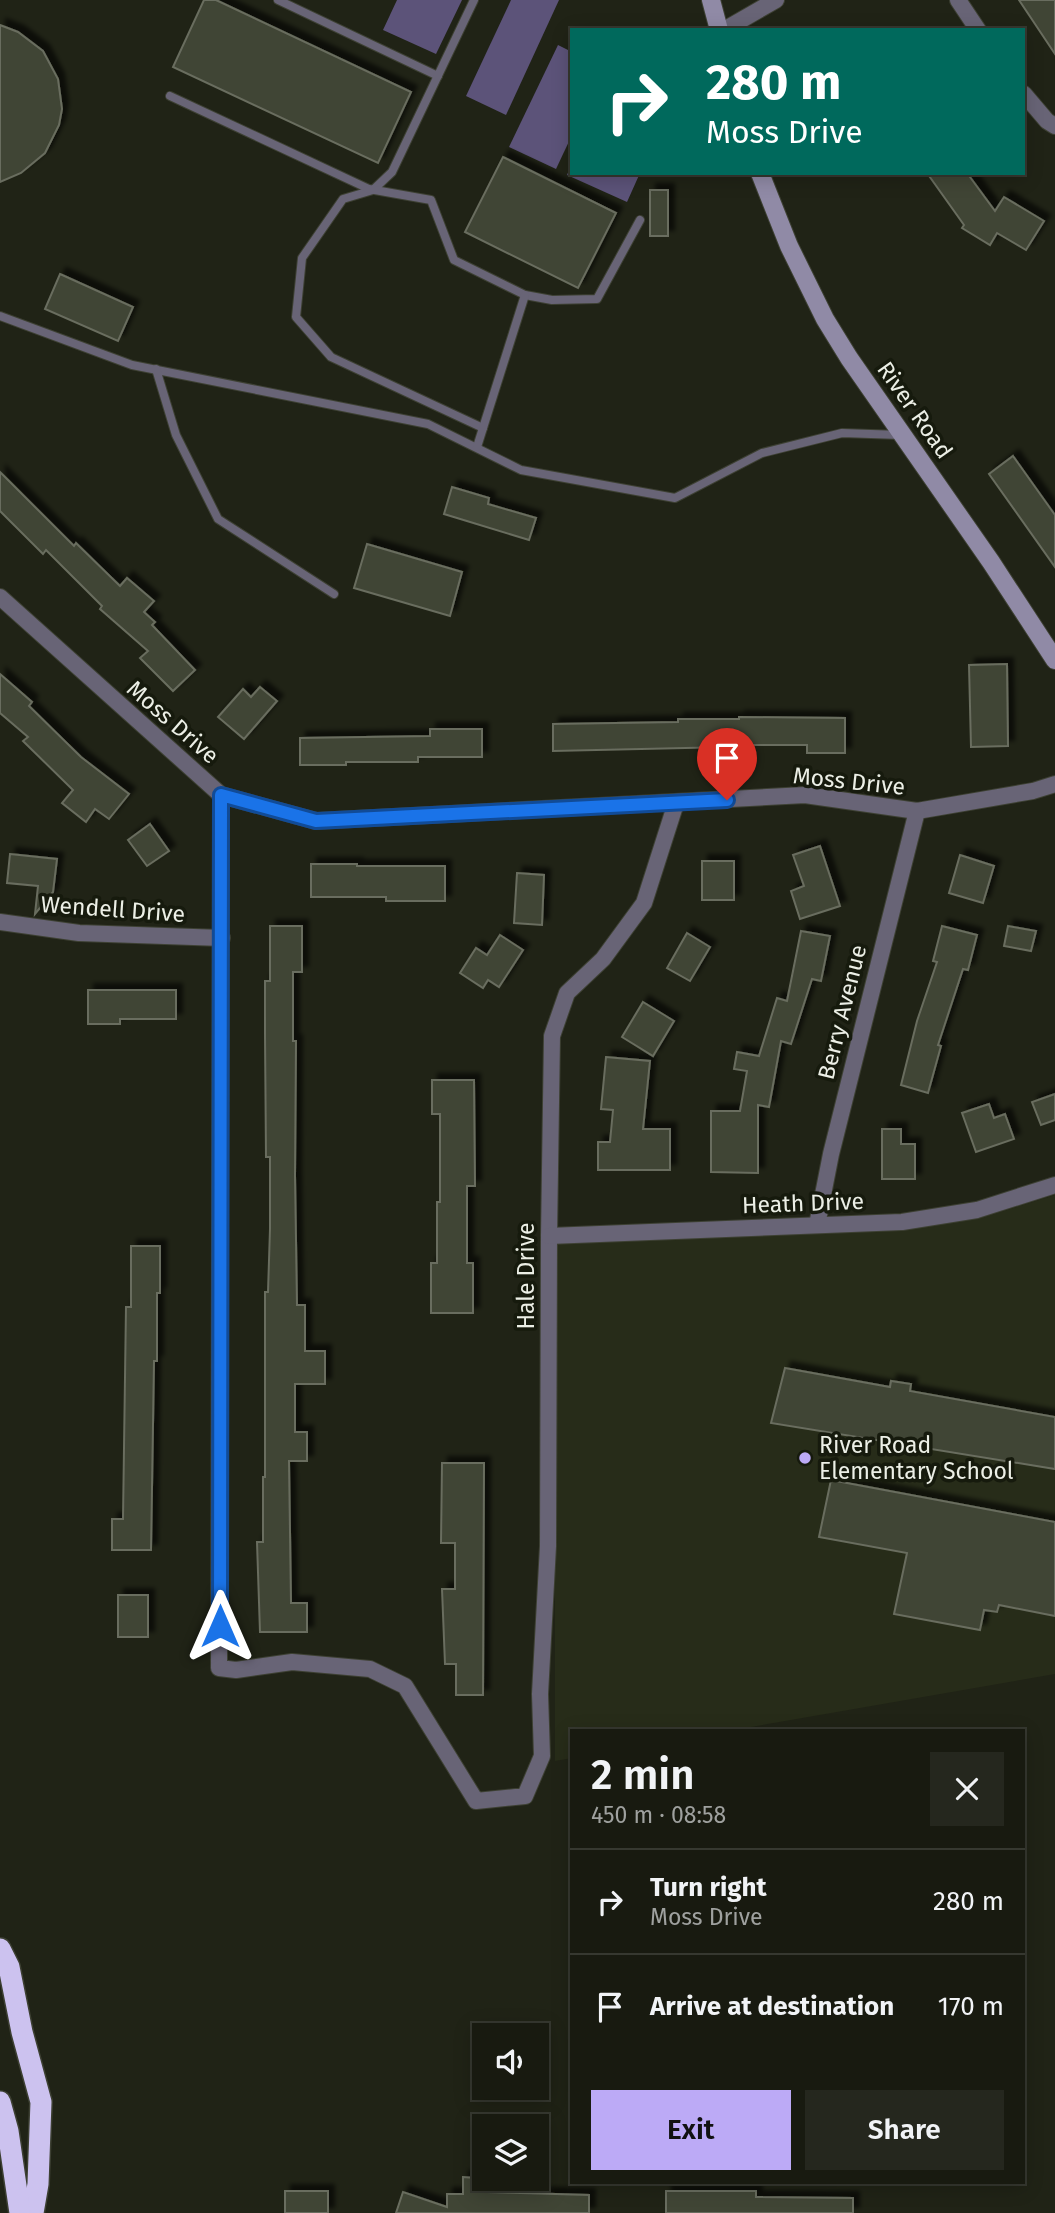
<!DOCTYPE html>
<meta charset="utf-8">
<style>
body{margin:0;font-family:"Fira Sans",sans-serif;background:#25271e;color:#f1f3f6;height:100vh;display:flex;flex-direction:column;font-size:26px;white-space:nowrap}
*{box-sizing:border-box;margin:0}
p{font-size:23px;color:#9fa19f}
.icon{flex:none;width:38px;height:38px;fill:none;stroke:currentColor;stroke-width:2;stroke-linecap:round;stroke-linejoin:round}
.map{position:relative;flex:1;overflow:hidden}
.sheet{position:absolute;left:570px;top:1729px;width:455px;height:455px;display:flex;flex-direction:column;background:#181a10;border-radius:0px;box-shadow:0 4px 18px #0003,0 0 0 2px #363830}
.sheet>*{flex:none}
.banner{position:absolute;left:570px;top:28px;width:455px;height:147px;border-radius:0px;box-shadow:0 4px 18px #0003,0 0 0 2px #363830;background:#00695c;color:#fff;overflow:hidden}
.buttons{position:absolute;left:472px;top:2023px;display:grid;gap:14px}
.buttons a{display:grid;place-items:center;width:77px;height:77px;border-radius:0px;background:#181a10;box-shadow:0 4px 18px #0003,0 0 0 2px #363830;font-size:35px}
.pin{position:absolute;display:grid;place-items:center;width:60px;height:60px;color:#fff;margin:-72px -30px;border-radius:50% 50% 50% 0;rotate:-45deg;box-shadow:0 0 7px #0007}
.pin .icon{rotate:45deg}
.me{position:absolute;width:77px;margin:-38px;rotate:0deg;stroke-linejoin:round;filter:drop-shadow(0 0 5px #0008)}
.turn{display:flex;align-items:center;gap:24px;height:147px;padding:0 21px;font-size:32px}
.turn .icon{width:91px;height:91px;stroke-width:2.5}
.turn b{display:block;font-size:49px;line-height:60px}
.round{display:grid;place-items:center;flex:none;width:74px;height:74px;border-radius:0px;background:#25271e}
.headline{display:flex;align-items:center;justify-content:space-between;height:119px;padding:0 21px}
h1{font-size:42px;font-weight:600;line-height:52px}
.cta{display:flex;gap:14px;margin-top:auto;padding:14px 21px}
.cta a{flex:1;height:80px;border-radius:0px;background:#bcaaf6;color:#111;font-size:28px;font-weight:600;line-height:80px;text-align:center}
.cta a+a{background:#25271e;color:#f1f3f6}
ul{padding:0;list-style:none}
li{display:flex;align-items:center;gap:21px;height:105px;padding:0 21px;border-top:2px solid #363830}
li div{flex:1}
li b{display:block;font-size:26px}
li em{font-style:normal}
.map>svg:first-child{display:block}
.built{fill:#272c19}
.water{fill:#5c5379}
.building{fill:#404436;stroke:#696d5e;stroke-width:2;filter:url(#shadow)}
.lines{fill:none;stroke-linecap:round;stroke-linejoin:round}
.lane-casing{stroke:#3d4033;stroke-width:10}
.street-casing{stroke:#3d4033;stroke-width:18}
.secondary-casing{stroke:#3d4033;stroke-width:20}
.highway-casing{stroke:#3d4033;stroke-width:24}
.lane{stroke:#686476;stroke-width:8}
.street{stroke:#686476;stroke-width:16}
.secondary{stroke:#908aa6;stroke-width:18}
.highway{stroke:#ccc2ef;stroke-width:21}
.route-casing{stroke:#114b97;stroke-width:18}
.route{stroke:#1a73e8;stroke-width:12}
.poi-dot{fill:#bcaaf6;stroke:#161a0d;stroke-width:2.5}
.labels{text-anchor:middle;dominant-baseline:central;stroke-width:7;stroke-linejoin:round;paint-order:stroke}
.street-label{font-size:23px;fill:#ecefe6;stroke:#161a0d}
.poi-label{font-size:23px;fill:#ecefe6;stroke:#161a0d;text-anchor:start}
</style>
<div class="map">
<svg width="1055" height="2213" viewBox="0 0 1055 2213">
<defs>
<filter id="shadow"><feDropShadow dx="6" dy="-6" stdDeviation="2" flood-color="#0009"/></filter>
</defs>
<rect width="100%" height="100%" fill="#202316"/>
<!-- built -->
<polygon class="built" points="1055,1195 1055,1674 728,1731 572,1731 572,1758 555,1761 555,1242 903,1229 977,1219"/>
<!-- water -->
<g class="water">
<polygon points="397,0 462,0 436,54 383,30"/>
<polygon points="511,0 559,0 506,115 466,96"/>
<polygon points="558,45 572,52 572,135 556,169 509,147"/>
<polygon points="572,163 572,173 640,173 627,202 567,175"/>
</g>
<!-- building -->
<g class="building">
<polygon points="204,0 216,0 411,92 378,163 173,67"/>
<polygon points="1019,0 1055,0 1055,54"/>
<polygon points="0,25 18,32 43,51 58,79 62,109 59,125 45,153 21,173 0,182"/>
<polygon points="503,157 616,213 578,288 465,232"/>
<polygon points="927,173 967,173 995,211 1004,197 1044,221 1026,250 997,233 990,245 962,228 964,225"/>
<rect x="650" y="190" width="18" height="46"/>
<polygon points="60,274 133,307 118,341 45,309"/>
<polygon points="1013,456 1055,515 1055,567 989,474"/>
<polygon points="0,472 74,546 76,543 120,586 127,578 154,601 144,612 155,622 152,625 195,670 173,691 140,658 148,651 100,609 102,606 46,550 43,554 0,511"/>
<polygon points="452,487 489,498 488,504 536,518 529,540 444,514"/>
<polygon points="367,544 462,572 450,616 354,588"/>
<polygon points="1007,664 1008,746 971,747 969,665"/>
<polygon points="0,674 32,702 29,706 81,757 129,794 109,819 95,809 86,822 62,803 73,790 23,741 28,737 0,713"/>
<polygon points="260,687 277,701 244,739 218,717 243,689 251,697"/>
<polygon points="739,717 845,718 845,753 807,753 807,745 729,745 729,747 553,751 553,724 678,722 678,719 739,719"/>
<polygon points="430,729 482,729 482,757 418,757 418,762 346,762 346,765 300,765 300,738 430,736"/>
<polygon points="150,824 169,851 147,866 128,840"/>
<polygon points="820,846 840,906 800,919 791,891 804,886 793,855"/>
<polygon points="10,854 57,859 53,892 35,914 38,886 7,883"/>
<polygon points="960,855 994,866 983,903 949,893"/>
<rect x="702" y="861" width="32" height="39"/>
<polygon points="311,864 357,864 357,866 445,866 445,901 386,901 386,897 311,897"/>
<polygon points="517,873 544,875 542,925 514,923"/>
<polygon points="270,926 302,926 302,972 293,972 293,1041 296,1041 295,1176 297,1305 305,1305 305,1351 325,1351 325,1384 295,1384 295,1432 307,1432 307,1461 289,1461 291,1603 307,1603 307,1632 260,1632 257,1542 263,1542 263,1477 265,1477 265,1292 268,1292 270,1229 270,1157 266,1157 265,1034 265,981 270,981"/>
<polygon points="942,926 977,935 968,970 963,969 938,1045 941,1046 928,1093 901,1085 917,1021 937,962 933,961"/>
<polygon points="1008,926 1036,931 1031,951 1004,946"/>
<polygon points="801,931 830,936 821,981 812,979 791,1044 781,1041 769,1107 758,1105 758,1173 711,1172 711,1111 740,1111 747,1071 734,1069 737,1052 759,1056 777,998 787,1001"/>
<polygon points="687,933 710,947 690,981 667,968"/>
<polygon points="500,935 523,950 499,987 488,980 483,988 460,973 476,948 487,955"/>
<polygon points="88,990 176,990 176,1019 120,1019 120,1024 88,1024"/>
<polygon points="643,1002 674,1021 653,1056 622,1037"/>
<polygon points="606,1057 650,1061 643,1129 670,1129 670,1170 598,1170 598,1142 610,1142 613,1110 601,1109"/>
<polygon points="432,1080 474,1080 475,1186 467,1186 467,1263 473,1263 473,1313 431,1313 431,1263 437,1263 437,1202 440,1202 440,1114 432,1114"/>
<polygon points="1055,1094 1055,1120 1041,1125 1032,1102"/>
<polygon points="989,1104 994,1118 1005,1114 1014,1139 976,1152 962,1113"/>
<polygon points="882,1129 901,1129 901,1144 915,1144 915,1179 882,1179"/>
<polygon points="131,1246 160,1246 160,1293 157,1293 157,1361 154,1361 151,1550 112,1550 112,1519 123,1519 126,1307 131,1307"/>
<polygon points="785,1368 890,1387 891,1381 911,1384 910,1391 1055,1417 1055,1469 771,1423"/>
<polygon points="442,1463 484,1463 483,1695 456,1695 456,1664 445,1664 442,1589 455,1589 455,1543 441,1543"/>
<polygon points="831,1480 1055,1522 1055,1616 999,1605 997,1612 984,1610 980,1630 894,1614 907,1553 819,1537"/>
<rect x="118" y="1595" width="30" height="42"/>
<polygon points="463,2177 488,2179 488,2192 589,2195 589,2213 396,2213 403,2192 447,2207 447,2194 463,2194"/>
<rect x="285" y="2191" width="43" height="22"/>
<polygon points="666,2191 756,2191 756,2197 853,2198 853,2213 666,2213"/>
</g>
<g class="lines">
<!-- lane casing -->
<g class="lane-casing">
<g id="lane">
<polyline points="278,0 438,76"/>
<polyline points="474,0 392,172 373,190 343,199 302,258 296,317 331,357 483,428"/>
<polyline points="170,96 369,189 431,200 454,260 525,295 552,300 597,299 640,220"/>
<polyline points="0,316 132,365 428,424 521,470 675,498 762,453 842,433 900,435"/>
<polyline points="156,369 176,435 218,519 334,594"/>
<polyline points="477,447 525,295"/>
</g>
</g>
<!-- street casing -->
<g class="street-casing">
<g id="street">
<polyline points="958,0 978,30"/>
<polyline points="724,30 776,0"/>
<polyline points="1024,94 1047,121 1055,126"/>
<polyline points="0,597 221,795 316,821 805,795 917,811 1033,791 1055,784"/>
<polyline points="221,795 219,1668 236,1670 292,1662 370,1669 405,1686 476,1801 525,1796 542,1756 540,1694 548,1546 549,1236 552,1036 567,993 603,959 644,903 676,803"/>
<polyline points="0,922 79,933 222,938"/>
<polyline points="817,1225 831,1154 917,811"/>
<polyline points="549,1236 902,1222 977,1210 1055,1185"/>
</g>
</g>
<!-- secondary casing -->
<g class="secondary-casing">
<g id="secondary">
<polyline points="711,0 719,30"/>
<polyline points="760,173 789,246 825,319 849,358 991,562 1055,660"/>
</g>
</g>
<!-- highway casing -->
<g class="highway-casing">
<g id="highway">
<polyline points="0,1949 9,1967 22,2032 41,2102 38,2184 33,2213"/>
<polyline points="0,2102 8,2131 20,2213"/>
</g>
</g>
<!-- lane -->
<use href="#lane" class="lane"/>
<!-- street -->
<use href="#street" class="street"/>
<!-- secondary -->
<use href="#secondary" class="secondary"/>
<!-- highway -->
<use href="#highway" class="highway"/>
</g>
<g class="lines">
<!-- route casing -->
<g class="route-casing">
<polyline id="route" points="220,1626 221,795 316,821 727,800"/>
</g>
<!-- route -->
<use href="#route" class="route"/>
</g>
<!-- markers -->
<circle class="poi-dot" cx="805" cy="1458" r="7"/>
<g class="labels">
<!-- street labels -->
<g class="street-label">
<text transform="translate(915 410) rotate(55)">River Road</text>
<text transform="translate(173 722) rotate(41)">Moss Drive</text>
<text transform="translate(849 781) rotate(6)">Moss Drive</text>
<text transform="translate(113 909) rotate(4)">Wendell Drive</text>
<text transform="translate(842 1012) rotate(-76)">Berry Avenue</text>
<text transform="translate(803 1203) rotate(-2)">Heath Drive</text>
<text transform="translate(526 1276) rotate(-90)">Hale Drive</text>
</g>
<!-- poi labels -->
<g class="poi-label">
<text x="819" y="1445">River Road<tspan x="819" dy="26">Elementary School</tspan></text>
</g>
</g>
</svg>
<div class="buttons">
<a><svg class="icon" aria-label="sound" viewBox="0 0 24 24"><path d="M4 9h4l5-4v14l-5-4H4zM17 9q2 3 0 6"/></svg></a>
<a><svg class="icon" aria-label="layers" viewBox="0 0 24 24"><path d="M12 4l9 5-9 5-9-5zM3 14l9 5 9-5"/></svg></a>
</div>
<div class="pin" style="left:727px;top:800px;background:#d93025"><svg class="icon" aria-label="arrive" viewBox="0 0 24 24"><path d="M6 21V4h12l-3 4 3 4H6"/></svg></div>
<svg class="me" style="left:220px;top:1626px" viewBox="-20 -20 40 40"><path d="M0-17L14 15 0 8-14 15z" fill="#1a73e8" stroke="#fff" stroke-width="4"/></svg>
<div class="banner">
<div class="turn"><svg class="icon" aria-label="right" viewBox="0 0 24 24"><path d="M7 20v-9h11M14 6l5 5-5 5"/></svg><div><b>280 m</b>Moss Drive</div></div>
</div>
<section class="sheet">
<div class="headline"><div><h1>2 min</h1><p>450 m · 08:58</p></div><a class="round"><svg class="icon" aria-label="close" viewBox="0 0 24 24"><path d="M6 6l12 12M18 6L6 18"/></svg></a></div>
<ul>
<li><svg class="icon" aria-label="right" viewBox="0 0 24 24"><path d="M7 20v-9h11M14 6l5 5-5 5"/></svg><div><b>Turn right</b><p>Moss Drive</p></div><em>280 m</em></li>
<li><svg class="icon" aria-label="arrive" viewBox="0 0 24 24"><path d="M6 21V4h12l-3 4 3 4H6"/></svg><div><b>Arrive at destination</b></div><em>170 m</em></li>
</ul>
<div class="cta"><a>Exit</a><a>Share</a></div>
</section>
</div>
